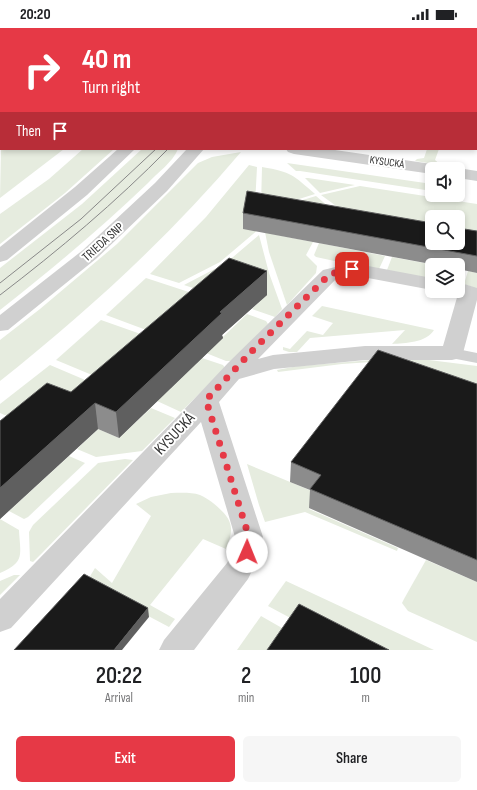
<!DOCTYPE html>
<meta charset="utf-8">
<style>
body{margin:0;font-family:"Sofia Sans Condensed",sans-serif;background:#f6f6f6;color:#202124;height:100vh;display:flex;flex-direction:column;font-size:15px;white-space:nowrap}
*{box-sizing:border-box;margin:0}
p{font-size:13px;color:#757577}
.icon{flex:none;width:22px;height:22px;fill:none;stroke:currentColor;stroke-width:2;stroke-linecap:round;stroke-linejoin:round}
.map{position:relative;height:622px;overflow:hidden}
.drawer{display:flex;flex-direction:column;background:#fff;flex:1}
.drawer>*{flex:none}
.guide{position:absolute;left:0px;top:0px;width:477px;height:122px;box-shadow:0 2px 6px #0003;background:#e63946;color:#fff;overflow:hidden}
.tools{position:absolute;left:425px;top:134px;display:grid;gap:8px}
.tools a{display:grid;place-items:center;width:40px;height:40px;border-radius:6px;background:#fff;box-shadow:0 2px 6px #0003;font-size:20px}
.pin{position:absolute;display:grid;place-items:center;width:34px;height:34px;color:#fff;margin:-17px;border-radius:8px;box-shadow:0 2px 6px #0006}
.me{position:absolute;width:44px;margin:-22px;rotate:1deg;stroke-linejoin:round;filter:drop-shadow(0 0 3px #0008)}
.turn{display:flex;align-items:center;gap:14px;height:84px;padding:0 16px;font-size:18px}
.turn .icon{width:52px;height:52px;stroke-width:2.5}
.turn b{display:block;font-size:28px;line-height:34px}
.then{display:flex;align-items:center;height:38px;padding:0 16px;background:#0003;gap:8px;font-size:15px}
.eta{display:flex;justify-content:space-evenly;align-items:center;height:68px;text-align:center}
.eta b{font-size:24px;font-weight:600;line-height:28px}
.button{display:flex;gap:8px;margin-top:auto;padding:8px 16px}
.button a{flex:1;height:46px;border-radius:6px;background:#e63946;color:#fff;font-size:16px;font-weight:600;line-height:46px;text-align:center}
.button a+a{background:#f6f6f6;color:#202124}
.status{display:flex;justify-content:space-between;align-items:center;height:28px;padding:0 20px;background:#fff;direction:ltr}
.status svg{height:11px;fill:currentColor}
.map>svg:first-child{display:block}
.green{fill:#e6ecdf}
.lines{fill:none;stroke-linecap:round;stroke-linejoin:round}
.service{fill:#d0d0d0;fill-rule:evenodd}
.minor{fill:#d0d0d0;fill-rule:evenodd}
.tertiary{fill:#d0d0d0;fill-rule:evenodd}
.tram{stroke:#888;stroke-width:1}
.wall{fill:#8c8c8c}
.shaded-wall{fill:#5f5f5f}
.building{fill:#1a1a1a;stroke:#5f5f5f}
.route{stroke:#e63946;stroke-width:7;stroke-dasharray:0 12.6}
.labels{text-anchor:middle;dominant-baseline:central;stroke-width:4;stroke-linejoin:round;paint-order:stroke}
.far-street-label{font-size:11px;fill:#333;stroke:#fff}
.street-label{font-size:13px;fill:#333;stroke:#fff}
.near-street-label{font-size:16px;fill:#333;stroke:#fff}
</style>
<div class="status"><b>20:20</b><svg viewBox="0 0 49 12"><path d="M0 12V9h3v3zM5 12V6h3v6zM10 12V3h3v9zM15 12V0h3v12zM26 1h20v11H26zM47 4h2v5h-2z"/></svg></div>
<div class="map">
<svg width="477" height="622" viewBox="0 0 477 622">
<rect width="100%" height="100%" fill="#fff"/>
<!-- green -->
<g class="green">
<polygon points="1,119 1,121 64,121 0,170"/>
<polygon points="83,121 114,121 65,165 0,216 0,186 49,151"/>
<path d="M142,121H178C173,134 157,145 148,155C101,200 51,242 0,282V240L82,176Z"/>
<polygon points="427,121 439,121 435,132 441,137 415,133 417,131 424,130"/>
<path d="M241,124C169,209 87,284 0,353V312L40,281L117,216L198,135L212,129Z"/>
<polygon points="287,135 432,156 432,163 300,143 296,143"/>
<polygon points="249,137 257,139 255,177 259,201 220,234 179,255 150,246 206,189"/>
<path d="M262,139C292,144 293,147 315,166L283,176L261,177Z"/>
<polygon points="305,150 308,150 355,157 320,165"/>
<polygon points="360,158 477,176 477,205 458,201 458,189 432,189 432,197 339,180 321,167"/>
<polygon points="316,168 330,180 272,206 313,214 306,227 317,238 316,245 287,277 269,224 265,204 296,174"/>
<polygon points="259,207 269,245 282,281 275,289 252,281 266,267 214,267 184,257 226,235"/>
<polygon points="319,215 385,228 379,241 376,242 316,229 314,227"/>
<polygon points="392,229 435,237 432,237 432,252 387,242"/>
<polygon points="468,243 477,245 477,261 464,256"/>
<polygon points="146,250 204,269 165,309 106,287"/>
<path d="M322,278L434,302C426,315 405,315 392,316L405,302L310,310L297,324H289L283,322V319L290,321L307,303L323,307L333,295L312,288Z"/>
<polygon points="247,286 266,293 268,296 232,333 226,333 206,325"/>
<polygon points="101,292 152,310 104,352 56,332"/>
<polygon points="202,330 223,337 225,340 181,384 157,373"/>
<polygon points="421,331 477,338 477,376 382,332"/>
<polygon points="372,332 371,334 342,336 278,344 277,342 298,338"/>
<polygon points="50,337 97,357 30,398 0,385 0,376"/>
<polygon points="151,380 175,390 142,423 96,429 77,421 98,401 119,410"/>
<polygon points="69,428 85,435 28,489 24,491 9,483"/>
<polygon points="125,431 133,432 44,523 33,534 30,533 29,504 33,497 95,438 98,435"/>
<polygon points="247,436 319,466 309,481 398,520 397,523 305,484 265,494 259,477"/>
<path d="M171,465C180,465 191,464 200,467C205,469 209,472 213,475C231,490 236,498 226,521L203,511L150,577L175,591L169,599L86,555L95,540L112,555L151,488L136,476L151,469Z"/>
<path d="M0,491L19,502C20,526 26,534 0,545Z"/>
<polygon points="426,532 477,554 477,614 408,583 402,575 404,571"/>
<polygon points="14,547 20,547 0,567 0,553"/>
<polygon points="286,553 434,622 357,622 296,593 268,578"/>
<polygon points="261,588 289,604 277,622 237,622"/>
</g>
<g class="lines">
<!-- service -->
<polygon class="service" points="452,320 477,325 477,335 446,329 444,325 446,321"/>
<!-- minor -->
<g class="minor">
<polygon points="286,121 328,121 432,136 438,137 440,141 432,141 432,146 294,126 288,124"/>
<polygon points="458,140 477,143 477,153 458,150 458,141 454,141"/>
<polygon points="352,235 432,250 432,262 352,247 337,250 258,331 273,327 365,318 443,318 458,266 450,263 458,263 458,254 477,260 477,272 463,325 460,330 452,332 365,332 274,341 239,351 219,374 263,509 261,524 248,551 194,622 159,622 164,612 227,535 233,524 235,509 201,394 11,600 0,604 0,571 180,386 228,335 323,242"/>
</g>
<!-- tertiary -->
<g class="tertiary">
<rect x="215" y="0" width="12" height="1"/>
<polygon points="262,0 275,0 262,1"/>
<polygon points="118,121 135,121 87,167 7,232 0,234 0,219 75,159"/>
<polygon points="187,121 204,121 167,163 97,230 8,302 0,303 0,287 83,222 155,155"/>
</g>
<!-- tram -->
<g class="tram">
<polyline points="0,255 81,191 156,121"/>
<path d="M0,267C59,222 116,174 168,121"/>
</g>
</g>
<!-- wall -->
<g class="wall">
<polygon points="243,185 477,203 477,245 458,241 458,237 436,237 243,201"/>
<polygon points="267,243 267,267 222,307 223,310 119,410 98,401 0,491 0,393 71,364"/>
<polygon points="477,356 477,554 309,480 310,462 290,454 291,434"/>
</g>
<!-- shaded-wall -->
<g class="shaded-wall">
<polygon points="1,75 1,97 0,98 0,76"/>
<polygon points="267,243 267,267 222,307 223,310 119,410 116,384 220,284"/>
<polygon points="95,375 98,401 0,491 0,460"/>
<polygon points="148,580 149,589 122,622 114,622"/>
</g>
<!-- building -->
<g class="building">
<polygon points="1,47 1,75 0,76 0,48"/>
<polygon points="247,163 432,195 432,215 458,215 458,200 477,203 477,228 243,185"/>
<polygon points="229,230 267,243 220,284 222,285 116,384 95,375 0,460 0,393 47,355 71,364"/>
<polygon points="378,322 477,356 477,532 310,461 321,447 291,434"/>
<polygon points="84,546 148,580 114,622 14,622"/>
<polygon points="299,576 389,622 267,622"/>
</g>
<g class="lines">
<!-- route -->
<polyline class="route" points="247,524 249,509 206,372 254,321 330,246 352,241"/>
</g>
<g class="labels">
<!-- far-street labels -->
<g class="far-street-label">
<text transform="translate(387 134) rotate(8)">KYSUCKÁ</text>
</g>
<!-- street labels -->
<g class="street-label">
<text transform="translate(103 214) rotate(-42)">TRIEDA SNP</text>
</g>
<!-- near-street labels -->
<g class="near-street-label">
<text transform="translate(175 406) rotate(-47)">KYSUCKÁ</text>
</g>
</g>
</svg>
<div class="tools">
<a><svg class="icon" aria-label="sound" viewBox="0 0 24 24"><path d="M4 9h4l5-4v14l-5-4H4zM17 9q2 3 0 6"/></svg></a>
<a><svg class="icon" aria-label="search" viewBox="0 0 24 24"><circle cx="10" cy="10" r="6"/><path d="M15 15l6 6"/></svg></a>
<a><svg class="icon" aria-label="layers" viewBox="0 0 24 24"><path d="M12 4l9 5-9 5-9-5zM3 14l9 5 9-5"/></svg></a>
</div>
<div class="pin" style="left:352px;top:241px;background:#d93025"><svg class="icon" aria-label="arrive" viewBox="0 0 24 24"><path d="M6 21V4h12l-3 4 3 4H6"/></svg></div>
<svg class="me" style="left:247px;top:524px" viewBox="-20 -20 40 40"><circle r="19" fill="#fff"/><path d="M0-13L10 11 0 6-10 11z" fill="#e63946"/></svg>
<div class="guide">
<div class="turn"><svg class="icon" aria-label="right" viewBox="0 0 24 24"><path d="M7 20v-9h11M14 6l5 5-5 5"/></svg><div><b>40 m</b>Turn right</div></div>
<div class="then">Then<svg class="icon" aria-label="arrive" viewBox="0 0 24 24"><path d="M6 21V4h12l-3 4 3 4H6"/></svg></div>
</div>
</div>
<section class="drawer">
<div class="eta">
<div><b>20:22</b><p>Arrival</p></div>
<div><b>2</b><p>min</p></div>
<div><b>100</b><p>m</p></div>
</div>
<div class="button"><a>Exit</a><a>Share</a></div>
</section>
